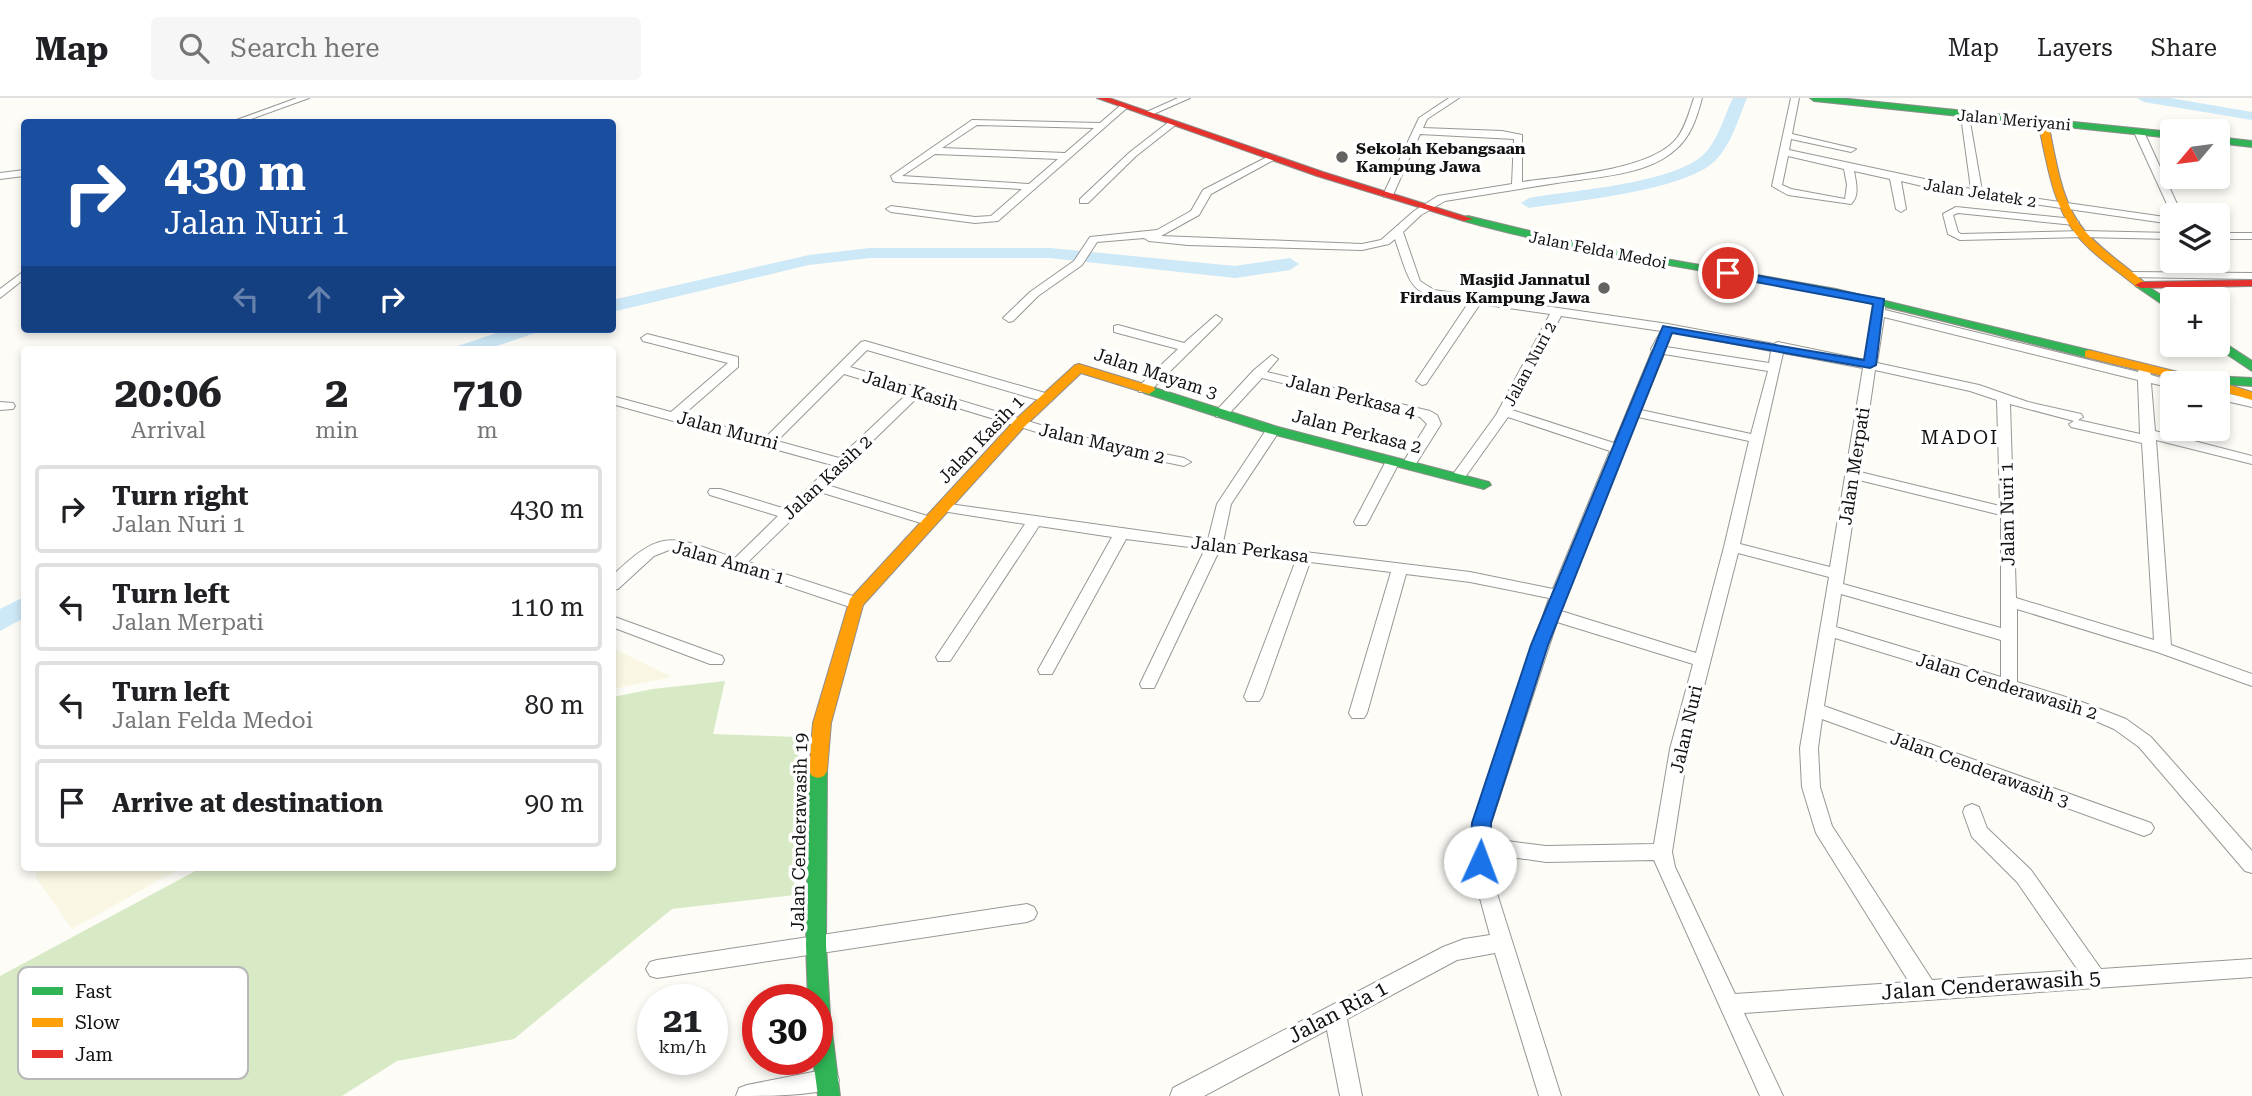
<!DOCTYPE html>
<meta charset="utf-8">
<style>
body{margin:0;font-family:"Roboto Serif",serif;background:#f6f6f6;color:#202124;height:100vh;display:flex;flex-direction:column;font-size:26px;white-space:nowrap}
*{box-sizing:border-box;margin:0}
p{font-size:23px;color:#757577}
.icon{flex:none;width:38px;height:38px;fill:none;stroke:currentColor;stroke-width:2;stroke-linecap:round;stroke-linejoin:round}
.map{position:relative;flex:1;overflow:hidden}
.panel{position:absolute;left:21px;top:248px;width:595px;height:525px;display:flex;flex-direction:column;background:#fff;border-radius:7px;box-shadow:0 4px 10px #0003}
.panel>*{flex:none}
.banner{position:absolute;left:21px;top:21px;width:595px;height:214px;border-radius:7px;box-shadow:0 4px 10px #0003;background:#1a4fa0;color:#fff;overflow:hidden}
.needle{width:46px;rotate:241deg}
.buttons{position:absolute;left:2160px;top:21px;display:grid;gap:14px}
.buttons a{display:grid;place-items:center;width:70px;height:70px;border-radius:7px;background:#fff;box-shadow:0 4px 10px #0003;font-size:35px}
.speed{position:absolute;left:637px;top:886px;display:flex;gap:14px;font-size:35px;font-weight:700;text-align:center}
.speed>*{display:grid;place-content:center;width:91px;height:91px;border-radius:50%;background:#fff;box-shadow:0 4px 10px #0003;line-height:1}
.speed small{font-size:18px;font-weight:400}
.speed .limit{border:10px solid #d22;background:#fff;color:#111}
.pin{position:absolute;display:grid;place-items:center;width:60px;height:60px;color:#fff;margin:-30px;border:4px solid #fff;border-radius:50%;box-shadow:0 2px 7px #0007}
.me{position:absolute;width:77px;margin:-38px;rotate:2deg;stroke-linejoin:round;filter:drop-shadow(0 0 5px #0008)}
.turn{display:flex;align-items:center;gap:24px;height:147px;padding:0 28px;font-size:32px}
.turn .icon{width:91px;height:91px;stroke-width:2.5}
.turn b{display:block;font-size:49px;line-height:60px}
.lanes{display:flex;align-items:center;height:66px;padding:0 28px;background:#0003;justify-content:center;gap:35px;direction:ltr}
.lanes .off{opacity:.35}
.eta{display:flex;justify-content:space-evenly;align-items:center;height:119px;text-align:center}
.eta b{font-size:42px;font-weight:700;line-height:49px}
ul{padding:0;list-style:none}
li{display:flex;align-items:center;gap:21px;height:88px;margin:0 14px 10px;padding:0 14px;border:4px solid #e0e0e0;border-radius:7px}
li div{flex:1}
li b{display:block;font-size:26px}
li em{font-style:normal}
header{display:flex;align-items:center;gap:42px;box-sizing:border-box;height:98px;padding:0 35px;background:#fff;border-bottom:2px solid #e0e0e0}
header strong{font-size:33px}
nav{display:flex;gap:38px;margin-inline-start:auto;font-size:24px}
.search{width:490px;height:63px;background:#f6f6f6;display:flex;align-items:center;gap:18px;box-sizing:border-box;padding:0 24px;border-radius:7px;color:#757577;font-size:26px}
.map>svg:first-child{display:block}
.farmland{fill:#f9f7e4}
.forest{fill:#d8eac5}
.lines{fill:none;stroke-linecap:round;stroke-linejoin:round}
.river{fill:#cde8f7;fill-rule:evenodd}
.street-casing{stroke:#979795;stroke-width:2}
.fast-casing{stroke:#8e8d8b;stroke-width:2}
.slow-casing{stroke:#8e8d8b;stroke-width:2}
.jam-casing{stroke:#8e8d8b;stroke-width:2}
.street{fill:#fffffe;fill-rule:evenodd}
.fast{fill:#30b455;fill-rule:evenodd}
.slow{fill:#ff9f0a;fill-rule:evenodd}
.jam{fill:#e5322d;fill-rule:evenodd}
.route{fill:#1a73e8;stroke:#114b97;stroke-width:2}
.poi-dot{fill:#646362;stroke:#fff;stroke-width:2.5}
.labels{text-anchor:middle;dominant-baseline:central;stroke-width:7;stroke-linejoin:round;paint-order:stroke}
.far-street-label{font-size:16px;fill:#111;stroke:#fff}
.far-poi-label{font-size:16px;font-weight:bold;fill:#111;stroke:#fff;text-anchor:start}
.street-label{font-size:18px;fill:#111;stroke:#fff}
.neighbourhood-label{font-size:19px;letter-spacing:2px;fill:#111;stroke:#fff}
.near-street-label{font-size:21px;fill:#111;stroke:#fff}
.key{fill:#fff;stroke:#b8b8b8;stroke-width:2}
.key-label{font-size:19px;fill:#111}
</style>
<header>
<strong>Map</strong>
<div class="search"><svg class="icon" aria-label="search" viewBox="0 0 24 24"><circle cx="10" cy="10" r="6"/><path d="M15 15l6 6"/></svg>Search here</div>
<nav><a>Map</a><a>Layers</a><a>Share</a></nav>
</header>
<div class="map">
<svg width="2252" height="998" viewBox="0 0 2252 998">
<rect width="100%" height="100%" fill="#fdfcf7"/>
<!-- farmland -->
<g class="farmland">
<polygon points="612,550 613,550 672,579 613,591"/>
<polygon points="36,770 181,770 72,831 36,780"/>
</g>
<!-- forest -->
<polygon class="forest" points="725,583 713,636 799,639 794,797 672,811 514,941 397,963 342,998 0,998 0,878 201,770 612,770 613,599 653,591"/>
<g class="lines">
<!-- river -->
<g class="river">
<path d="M1733,0H1747C1738,21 1732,45 1716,62C1686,93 1573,103 1529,110L1521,105L1529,100C1574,92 1669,86 1702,58C1718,44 1724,18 1733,0Z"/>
<polygon points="2137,0 2170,0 2252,14 2252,22 2144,4"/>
<polygon points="870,150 1050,150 1235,168 1290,160 1299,166 1290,172 1235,180 1050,160 870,160 809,167 612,214 612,202 809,157"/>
<polygon points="508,231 538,231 535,235 485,252 455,252 458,248"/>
<polygon points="24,499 24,520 0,533 0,511"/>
</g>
<!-- street casing -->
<g class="street-casing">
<g id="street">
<polygon points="297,0 309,0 243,24 231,24"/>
<polygon points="1178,0 1190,0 1149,18 1142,16"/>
<path d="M1449,0H1459L1427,21L1423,30L1502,33L1522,37V84C1563,78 1651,73 1677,40C1686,28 1689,14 1694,0H1702C1697,19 1691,39 1675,52C1646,78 1594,79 1557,85C1519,91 1482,97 1445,103L1421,117L1403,134L1420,183L1434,192L1668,226L1774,246L1778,244L1865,262L1874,204L1880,201L1886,204L1885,212L2138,274L2140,267H2148L2151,277L2178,285H2172V290L2151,285L2155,333L2252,358V366L2156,342L2171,547L2252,576V588L2157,554L2017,511V584L2082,604L2126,621L2151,639L2252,753V775L2245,773L2139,649L2114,631L2070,612L1835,540L1824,608L2151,725L2154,730L2151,735L2144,738L1822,621L1818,650L1820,689L1832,728L1932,882L2078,872L2017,784L1972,739L1963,714L1965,709L1972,706L1979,709L1987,730L2031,772L2101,871L2252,861V879L1744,915L1783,998H1760L1654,762L1546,764L1490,756L1494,786L1561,998H1539L1495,855L1457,862L1347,921L1362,998H1340L1327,932L1204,998H1170L1173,990L1443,849L1464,841L1490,837L1470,764L1473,725L1549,500L1470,484L1406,476L1367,615L1364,620H1352L1349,615L1391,474L1310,464L1262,599L1259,603H1247L1244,599L1296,462L1219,453L1156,586L1154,590H1142L1140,586L1205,451L1126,441L1052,576H1040L1038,572L1112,439L1039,428L950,563H938L936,559L1025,426L942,413L935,409L942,405L1208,442L1217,406L1268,329L1273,328L1280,332L1231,406L1223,444L1470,474L1553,491L1610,353L1508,319L1463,382L1458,383L1451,379L1496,317L1550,216L1480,206L1426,286L1422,287L1416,283L1469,204C1410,195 1414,198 1395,141L1389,146L1362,152L1188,147L1149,143L1144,140L1097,144L1082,167L1038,198L1013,223L1009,224L1003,220L1030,194L1074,163L1090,139L1157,132L1191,113L1203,92L1271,57L1279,59L1211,96L1199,117L1161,138L1362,146L1381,142L1414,113L1438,98L1512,86L1514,41L1420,36L1393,97L1384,99L1383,97L1419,20ZM1561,218L1661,233L1651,251L1652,253L1614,345L1512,312ZM1884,219L2138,282L2140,336L2078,322L2083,319L2081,316L2028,304L1979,287L1877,265ZM1672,234L1771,253L1769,265L1666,249ZM1783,255L1863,270L1830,469L1740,446ZM1664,256L1768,273L1751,336L1641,312ZM1875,272L1970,293L1997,302L2000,408L1860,374ZM2010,306L2074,323L2069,326L2071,329L2142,345L2154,542L2016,500ZM1638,319L1749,343L1724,449L1696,555L1561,513ZM1859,382L2001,417V530L1843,486ZM1738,455L1829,479L1800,650L1802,689L1816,735L1909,884L1735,896L1675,769L1672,754L1688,651ZM1841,496L2001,542V579L1836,529ZM1557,524L1693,566L1670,651L1654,746L1546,748L1491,741V725Z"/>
<path d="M1791,0H1799L1792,36L1856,51L1851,54L1791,41L1789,52L1971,91L1961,18L1965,15L1969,18L1982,93L2172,120V126L1943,93L1901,83L1906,111L1901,114L1896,111L1890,81L1854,73C1856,84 1860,98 1851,106L1788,97L1772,88ZM1788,58L1844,71L1847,87L1845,101L1791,91L1782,87Z"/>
<path d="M1121,7L1128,9L998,123L975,125L891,114L886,111L891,108L975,119L991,118L1022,91L896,84L893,83L891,78L972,22L1100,25ZM977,27L1094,30L1065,55L942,50ZM935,56L1058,61L1029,86L902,78Z"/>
<polygon points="1170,23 1178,25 1136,58 1088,105 1080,105 1080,101 1130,54"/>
<polygon points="2136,32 2144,34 2182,117 2172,117 2134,34"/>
<polygon points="24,72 24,78 0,81 0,75"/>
<polygon points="1956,109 2074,121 2079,124 2074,127 1958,115 1953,117 1958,134 1961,136 2083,133 2172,135 2172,141 2083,139 1960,142 1948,136 1943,116"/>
<rect x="2217" y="135" width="35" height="6"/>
<polygon points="24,173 24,181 0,200 0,191"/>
<polygon points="2130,174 2252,175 2252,181 2126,179 2126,175"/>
<polygon points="1216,217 1222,221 1220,224 1149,294 1139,294 1139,288 1178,251 1114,234 1114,228 1118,227 1184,245"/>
<path d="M647,236L738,259V269L683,317L765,340L861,244L865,243L1052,297L1053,300L1052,303H1042L867,252L850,269L1077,338L1184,360L1191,364L1184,368L1069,344L919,298L827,387L934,420L936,423L934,426H924L820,394L748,464L862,501L864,505L862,509H850L674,450L654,458L618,491L612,492V478C664,428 672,439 735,460L778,418L710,397L708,394L710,391H720L786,411L832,367L612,306V298L671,314L728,265L643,243L641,240ZM844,276L908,295L839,360L777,343Z"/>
<polygon points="1272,257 1278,261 1267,274 1430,313 1437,317 1441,326 1414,369 1409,370 1402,366 1427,326 1420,319 1262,280 1226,319 1216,319 1216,313 1254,272"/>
<polygon points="2217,293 2252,301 2252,309 2217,301"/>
<polygon points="0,304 13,305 15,308 13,311 0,312"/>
<polygon points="1393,359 1400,363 1368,424 1366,427 1356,427 1354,424 1386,363"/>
<polygon points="612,518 722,558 724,562 722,566 710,566 612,529"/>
<polygon points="1027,806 1034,809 1037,815 1034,821 1027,824 657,880 650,878 646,871 650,864 657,862"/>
<path d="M828,971L836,974L839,982L836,990C805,998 769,998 736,998L739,990L747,987Z"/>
</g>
</g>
<!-- fast casing -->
<g class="fast-casing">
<g id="fast">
<polygon points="1810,0 1839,0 2172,34 2172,40 1814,3"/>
<polygon points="2217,39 2252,43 2252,49 2217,45"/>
<path d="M1468,118L1592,148L1836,191L2093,253L2095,256L2089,260C1992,236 1896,209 1799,190C1687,169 1574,154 1464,123V119Z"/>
<polygon points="2141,184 2172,204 2172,213 2137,189 2135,187"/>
<polygon points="2217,240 2252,263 2252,273 2213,247 2217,247"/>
<polygon points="2191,277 2252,280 2252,288 2187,284 2187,278"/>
<polygon points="1149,288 1278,329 1489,384 1491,387 1484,391 1268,335 1144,295 1144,289"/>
<polygon points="818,666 824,668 827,673 826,847 830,917 840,998 818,998 813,961 817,961 817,901 808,901 806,847 809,673 812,668"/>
</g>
</g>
<!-- slow casing -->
<g class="slow-casing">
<g id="slow">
<path d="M2043,22L2048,25C2056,60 2060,103 2084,132C2101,152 2125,167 2145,185V189H2137C2117,172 2091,156 2075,135C2051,103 2047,62 2038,25Z"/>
<polygon points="2089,252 2210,282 2212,285 2192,285 2085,259 2085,253"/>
<polygon points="1079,266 1154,289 1155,292 1149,296 1081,275 1025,328 863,507 831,625 827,673 824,678 818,680 812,678 809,673 813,625 850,501 1015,322 1075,267"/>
<polygon points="2226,286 2252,294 2252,302 2221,293 2220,290"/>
</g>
</g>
<!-- jam casing -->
<g class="jam-casing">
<g id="jam">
<polygon points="1097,0 1109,0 1323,74 1473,121 1464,123 1317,78"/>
<polygon points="2252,182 2252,188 2141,190 2135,187 2141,184"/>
</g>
</g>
<!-- street -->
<use href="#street" class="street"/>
<!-- fast -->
<use href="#fast" class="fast"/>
<!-- slow -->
<use href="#slow" class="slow"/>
<!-- jam -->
<use href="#jam" class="jam"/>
</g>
<!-- route -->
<polygon class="route" points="1728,172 1884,201 1876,267 1870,270 1672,235 1548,547 1491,725 1490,764 1487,769 1480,772 1473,769 1470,764 1472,725 1531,547 1663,228 1864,262 1873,206 1724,178 1722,175"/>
<!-- markers -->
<g class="poi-dot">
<circle cx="1342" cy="59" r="7"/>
<circle cx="1604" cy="190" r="7"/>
</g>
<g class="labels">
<!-- far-street labels -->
<g class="far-street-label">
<text transform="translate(2014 22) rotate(5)">Jalan Meriyani</text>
<text transform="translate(1980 95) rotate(9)">Jalan Jelatek 2</text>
<text transform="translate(1598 152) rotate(11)">Jalan Felda Medoi</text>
<text transform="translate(1530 266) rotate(-62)">Jalan Nuri 2</text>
</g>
<!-- far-poi labels -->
<g class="far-poi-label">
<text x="1356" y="50">Sekolah Kebangsaan<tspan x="1356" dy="18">Kampung Jawa</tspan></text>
<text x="1590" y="181" text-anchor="end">Masjid Jannatul<tspan x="1590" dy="18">Firdaus Kampung Jawa</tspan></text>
</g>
<!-- street labels -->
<g class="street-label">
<text transform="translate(1156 275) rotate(18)">Jalan Mayam 3</text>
<text transform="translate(911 292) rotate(17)">Jalan Kasih</text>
<text transform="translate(1351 298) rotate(14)">Jalan Perkasa 4</text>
<text transform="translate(728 332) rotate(15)">Jalan Murni</text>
<text transform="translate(1357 333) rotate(14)">Jalan Perkasa 2</text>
<text transform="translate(981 341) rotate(-46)">Jalan Kasih 1</text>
<text transform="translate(1102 345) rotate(13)">Jalan Mayam 2</text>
<text transform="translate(1854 368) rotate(-81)">Jalan Merpati</text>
<text transform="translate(827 379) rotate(-43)">Jalan Kasih 2</text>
<text transform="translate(2007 416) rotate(-91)">Jalan Nuri 1</text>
<text transform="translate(1250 451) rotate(7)">Jalan Perkasa</text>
<text transform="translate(729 464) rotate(16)">Jalan Aman 1</text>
<text transform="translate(2007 588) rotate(17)">Jalan Cenderawasih 2</text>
<text transform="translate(1686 631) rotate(-77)">Jalan Nuri</text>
<text transform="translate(1980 671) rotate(20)">Jalan Cenderawasih 3</text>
<text transform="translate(799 734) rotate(-89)">Jalan Cenderawasih 19</text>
</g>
<!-- neighbourhood labels -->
<g class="neighbourhood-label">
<text x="1960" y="339">MADOI</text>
</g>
<!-- near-street labels -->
<g class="near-street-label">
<text transform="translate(1991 887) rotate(-4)">Jalan Cenderawasih 5</text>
<text transform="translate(1338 914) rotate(-28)">Jalan Ria 1</text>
</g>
</g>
<!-- legend -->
<rect x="18" y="869" width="230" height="112" rx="10" class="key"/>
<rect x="32" y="889" width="31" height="8" fill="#30b455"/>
<rect x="32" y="920" width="31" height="9" fill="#ff9f0a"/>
<rect x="32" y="952" width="31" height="8" fill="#e5322d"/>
<g class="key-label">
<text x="75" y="900">Fast</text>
<text x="75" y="931">Slow</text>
<text x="75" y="963">Jam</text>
</g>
</svg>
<div class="buttons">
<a><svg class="needle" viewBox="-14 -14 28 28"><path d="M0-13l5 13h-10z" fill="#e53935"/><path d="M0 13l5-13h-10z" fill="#757577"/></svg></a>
<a><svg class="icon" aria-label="layers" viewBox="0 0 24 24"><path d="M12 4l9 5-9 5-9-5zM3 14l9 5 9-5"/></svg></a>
<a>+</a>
<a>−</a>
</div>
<div class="speed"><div>21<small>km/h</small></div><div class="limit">30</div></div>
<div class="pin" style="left:1728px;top:175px;background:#d93025"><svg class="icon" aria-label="arrive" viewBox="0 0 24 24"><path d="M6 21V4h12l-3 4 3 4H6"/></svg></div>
<svg class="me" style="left:1480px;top:764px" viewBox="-20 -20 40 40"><circle r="19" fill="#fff"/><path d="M0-13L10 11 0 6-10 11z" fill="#1a73e8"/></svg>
<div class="banner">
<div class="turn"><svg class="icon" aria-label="right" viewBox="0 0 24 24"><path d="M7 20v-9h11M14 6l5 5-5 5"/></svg><div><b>430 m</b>Jalan Nuri 1</div></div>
<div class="lanes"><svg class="icon off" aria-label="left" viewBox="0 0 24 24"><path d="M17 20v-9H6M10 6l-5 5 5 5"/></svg><svg class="icon off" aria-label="ahead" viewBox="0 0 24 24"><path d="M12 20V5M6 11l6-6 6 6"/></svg><svg class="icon" aria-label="right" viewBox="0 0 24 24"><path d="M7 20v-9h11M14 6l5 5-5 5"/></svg></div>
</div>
<section class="panel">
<div class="eta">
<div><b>20:06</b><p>Arrival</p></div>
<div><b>2</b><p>min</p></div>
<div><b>710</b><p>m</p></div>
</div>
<ul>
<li><svg class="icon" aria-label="right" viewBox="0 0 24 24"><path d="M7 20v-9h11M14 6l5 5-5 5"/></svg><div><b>Turn right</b><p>Jalan Nuri 1</p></div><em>430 m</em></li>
<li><svg class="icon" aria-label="left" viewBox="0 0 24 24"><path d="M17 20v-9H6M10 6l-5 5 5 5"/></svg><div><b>Turn left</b><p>Jalan Merpati</p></div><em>110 m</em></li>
<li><svg class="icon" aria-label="left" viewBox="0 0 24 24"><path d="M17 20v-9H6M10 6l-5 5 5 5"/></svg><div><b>Turn left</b><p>Jalan Felda Medoi</p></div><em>80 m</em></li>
<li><svg class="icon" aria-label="arrive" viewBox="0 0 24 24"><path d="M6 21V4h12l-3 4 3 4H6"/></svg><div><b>Arrive at destination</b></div><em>90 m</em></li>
</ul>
</section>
</div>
